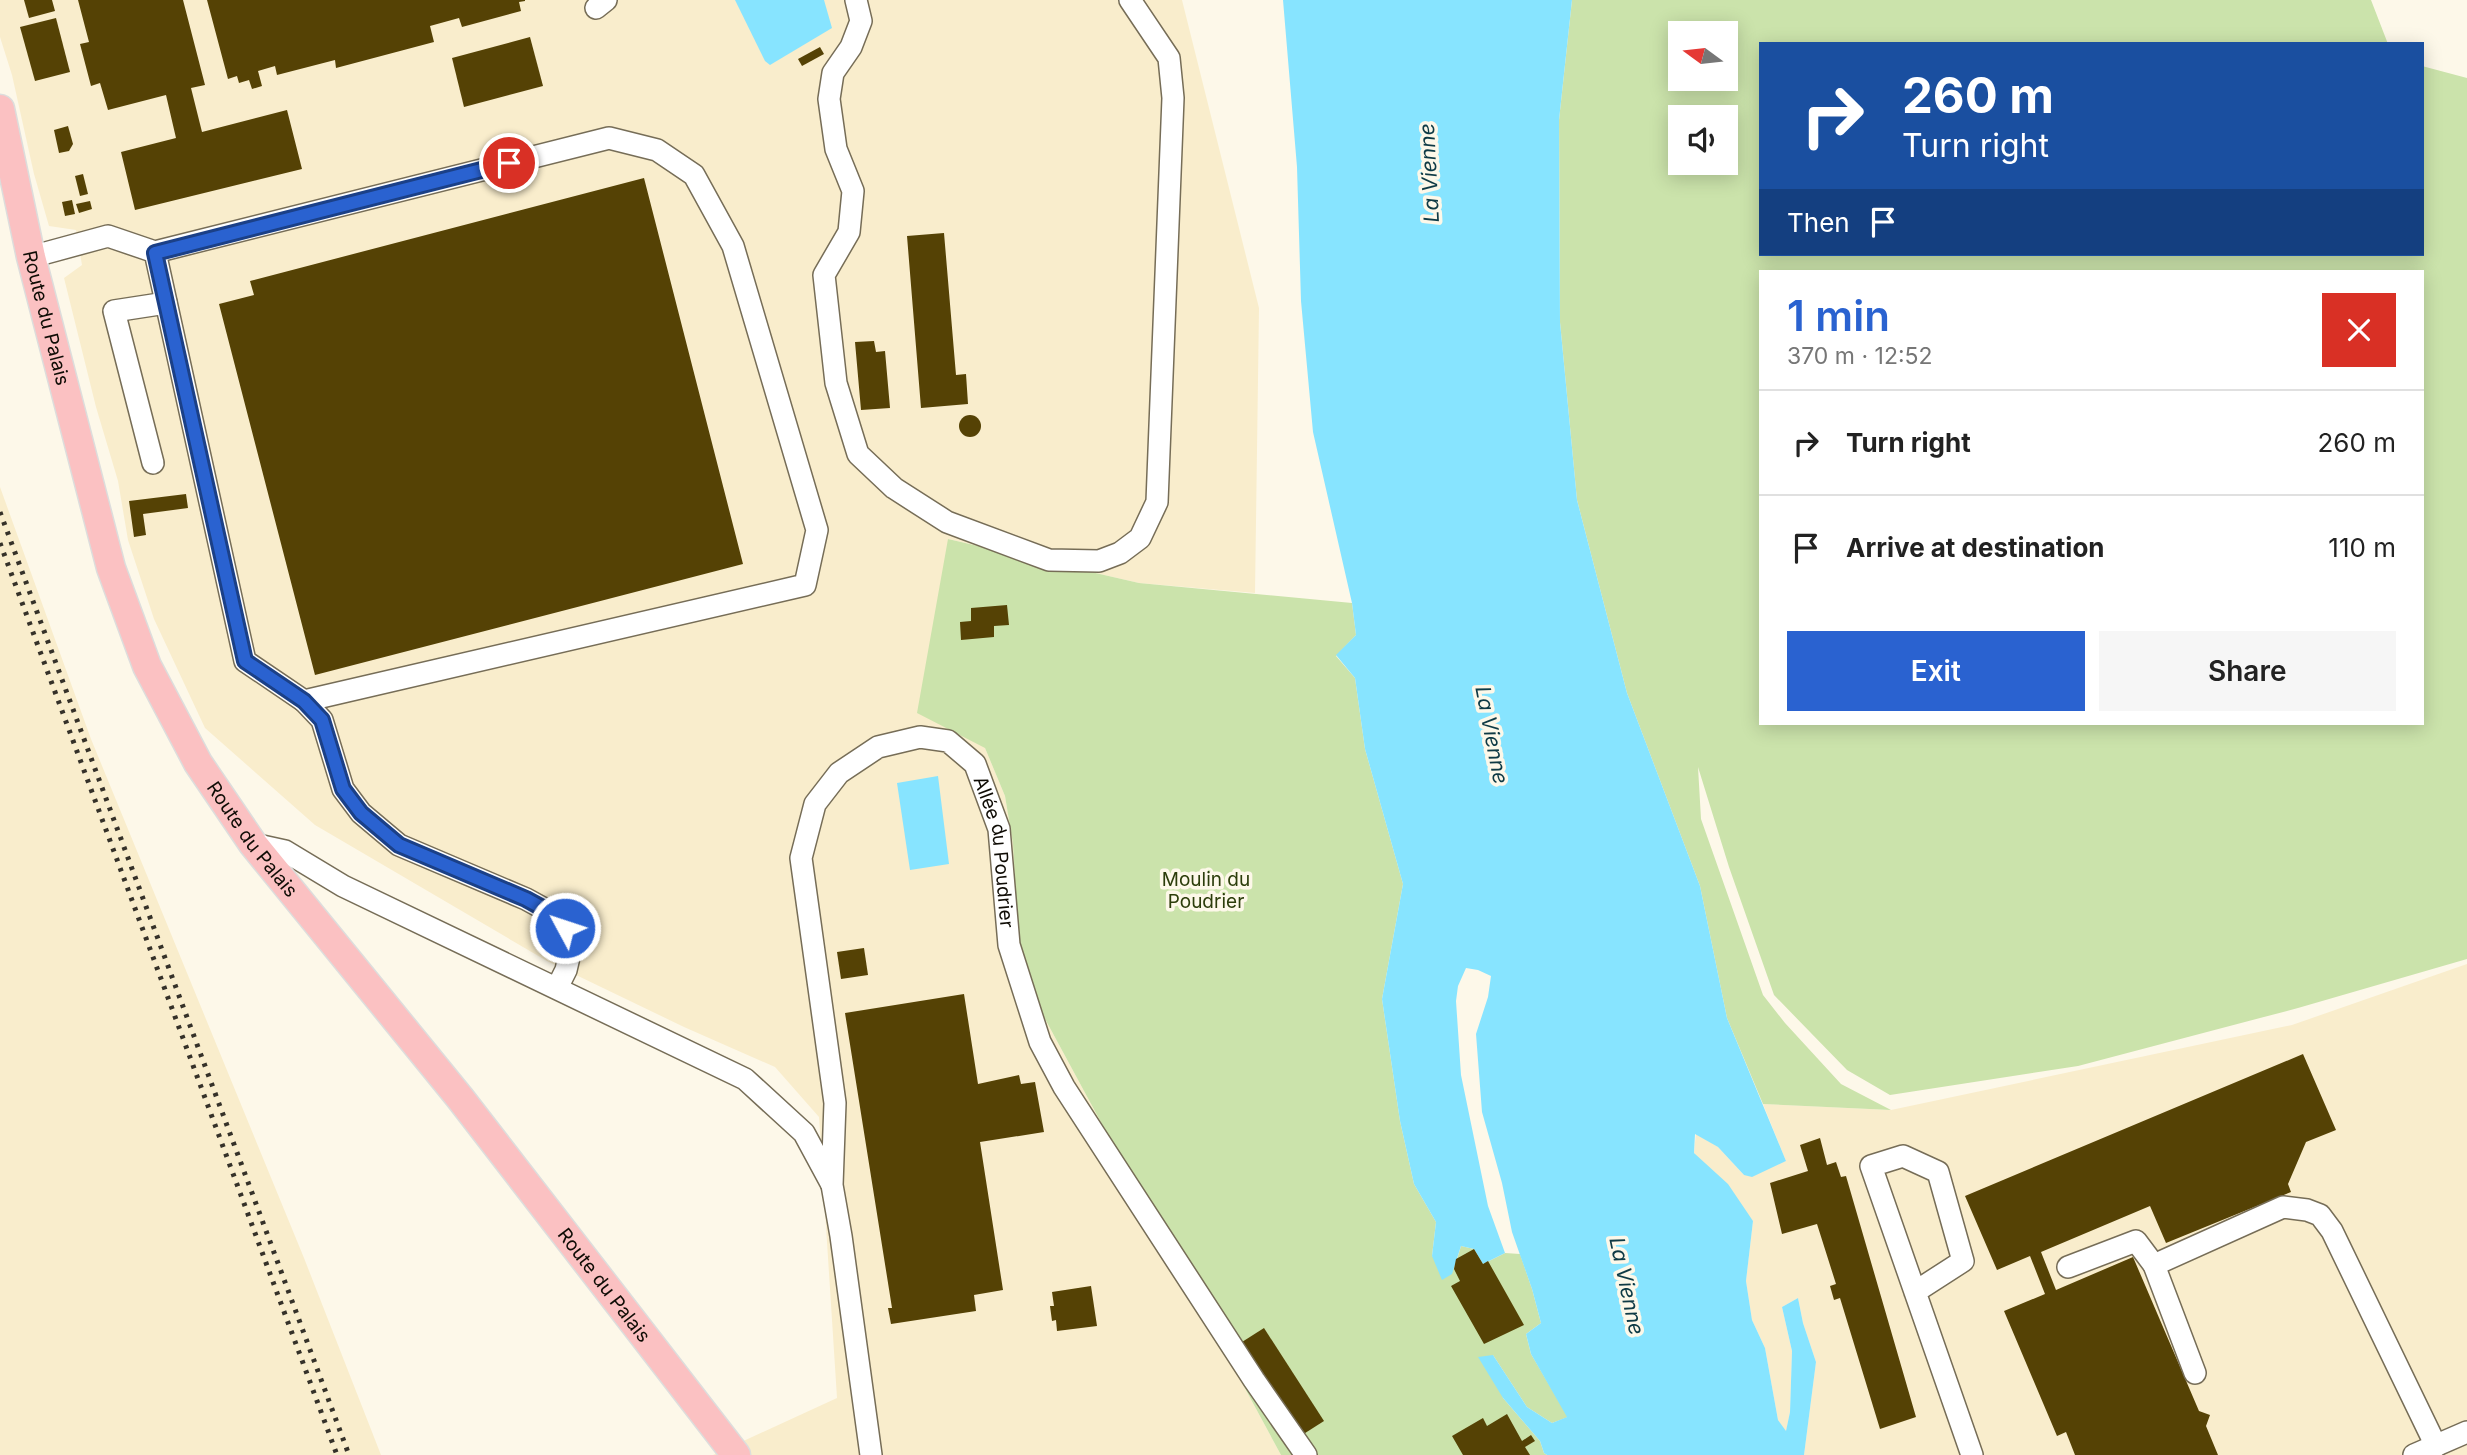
<!DOCTYPE html>
<meta charset="utf-8">
<style>
body{margin:0;font-family:Inter,sans-serif;background:#f6f6f6;color:#222;height:100vh;display:flex;flex-direction:column;font-size:26px;white-space:nowrap}
*{box-sizing:border-box;margin:0}
p{font-size:23px;color:#767676}
.icon{flex:none;width:38px;height:38px;fill:none;stroke:currentColor;stroke-width:2;stroke-linecap:round;stroke-linejoin:round}
.map{position:relative;flex:1;overflow:hidden}
.details{position:absolute;left:1759px;top:270px;width:665px;height:455px;display:flex;flex-direction:column;background:#fff;border-radius:0px;box-shadow:0 4px 18px #0003}
.details>*{flex:none}
.guide{position:absolute;left:1759px;top:42px;width:665px;height:214px;border-radius:0px;box-shadow:0 4px 18px #0003;background:#1a4fa0;color:#fff;overflow:hidden}
.needle{width:46px;rotate:285deg}
.buttons{position:absolute;left:1668px;top:21px;display:grid;gap:14px}
.buttons a{display:grid;place-items:center;width:70px;height:70px;border-radius:0px;background:#fff;box-shadow:0 4px 18px #0003;font-size:35px}
.pin{position:absolute;display:grid;place-items:center;width:60px;height:60px;color:#fff;margin:-30px;border:4px solid #fff;border-radius:50%;box-shadow:0 2px 7px #0007}
.me{position:absolute;width:77px;margin:-38px;rotate:310deg;stroke-linejoin:round;filter:drop-shadow(0 0 5px #0008)}
.turn{display:flex;align-items:center;gap:24px;height:147px;padding:0 28px;font-size:32px}
.turn .icon{width:91px;height:91px;stroke-width:2.5}
.turn b{display:block;font-size:49px;line-height:60px}
.then{display:flex;align-items:center;height:66px;padding:0 28px;background:#0003;gap:14px;font-size:26px}
.round{display:grid;place-items:center;flex:none;width:74px;height:74px;border-radius:0px;background:#f6f6f6}
.summary{display:flex;align-items:center;justify-content:space-between;height:119px;padding:0 28px}
h1{font-size:42px;font-weight:600;line-height:52px;color:#2a62d0}
.action{display:flex;gap:14px;margin-top:auto;padding:14px 28px}
.action a{flex:1;height:80px;border-radius:0px;background:#2a62d0;color:#fff;font-size:28px;font-weight:600;line-height:80px;text-align:center}
.action a+a{background:#f6f6f6;color:#222}
ul{padding:0;list-style:none}
li{display:flex;align-items:center;gap:21px;height:105px;padding:0 28px;border-top:2px solid #e0e0e0}
li div{flex:1}
li b{display:block;font-size:26px}
li em{font-style:normal}
.map>svg:first-child{display:block}
.built{fill:#f9edcc}
.green{fill:#cbe3ab;fill-rule:evenodd}
.water{fill:#87e4ff}
.building{fill:#554205}
.lines{fill:none;stroke-linecap:round;stroke-linejoin:round}
.minor-casing{stroke:#766d57;stroke-width:24}
.major-casing{stroke:#dddddc;stroke-width:31}
.minor{stroke:#fff;stroke-width:21}
.major{stroke:#fbc1c2;stroke-width:28}
.rail{stroke:#353129;stroke-width:5;stroke-dasharray:3.5 7;stroke-linecap:butt}
.route-casing{stroke:#1b4087;stroke-width:18}
.route{stroke:#2a62d0;stroke-width:12}
.labels{text-anchor:middle;dominant-baseline:central;stroke-width:7;stroke-linejoin:round;paint-order:stroke}
.street-label{font-size:19px;fill:#0f0c05;stroke:#fdf8e9}
.park-label{font-size:19px;fill:#2c3d0b;stroke:#fdf8e9}
.water-label{font-size:21px;font-style:italic;fill:#0e3a45;stroke:#fdf8e9}
</style>
<div class="map">
<svg width="2467" height="1455" viewBox="0 0 2467 1455">
<rect width="100%" height="100%" fill="#fdf8e9"/>
<!-- built -->
<g class="built">
<polygon points="0,0 1182,0 1259,308 1255,593 1139,583 948,539 985,748 1005,796 1044,1017 1281,1455 713,1455 837,1398 819,1117 775,1067 684,1027 547,961 315,825 205,728 154,619 128,540 118,481 96,407 64,278 82,265 76,230 49,226 34,174 12,75 0,37"/>
<polygon points="0,487 91,739 304,1258 381,1455 0,1455"/>
<polygon points="2467,964 2467,1455 1804,1455 1816,1362 1803,1323 1798,1298 1782,1307 1792,1351 1790,1412 1786,1432 1778,1420 1765,1348 1752,1320 1746,1281 1753,1221 1694,1153 1696,1133 1718,1147 1744,1175 1786,1161 1763,1104 1891,1110 2292,1025"/>
</g>
<!-- green -->
<g class="green">
<path d="M1572,0H2371L2388,44H1760V254H2422V66L2467,78V959L2298,1008L2078,1066L1890,1095L1847,1070L1774,995L1729,867L1698,767L1701,819L1763,995L1785,1023L1841,1084L1891,1110L1763,1104L1727,1018L1700,886L1627,693L1577,500L1560,322L1559,120ZM1680,33H1726V79H1680ZM1680,117H1726V163H1680ZM1760,271H2422V723H1760Z"/>
<polygon points="948,539 1139,583 1352,603 1356,635 1336,656 1355,678 1365,749 1403,884 1382,999 1400,1121 1414,1184 1436,1222 1432,1256 1454,1269 1461,1246 1474,1249 1483,1264 1505,1253 1520,1254 1532,1289 1541,1323 1526,1334 1531,1354 1568,1417 1552,1423 1527,1407 1493,1355 1503,1398 1540,1441 1544,1453 1547,1455 1281,1455 1044,1017 1028,975 1018,935 1013,844 1005,796 985,748 917,713"/>
</g>
<!-- water -->
<g class="water">
<polygon points="735,0 824,0 832,28 770,65 765,61"/>
<polygon points="1283,0 1572,0 1559,120 1560,322 1577,500 1627,693 1700,886 1727,1018 1786,1161 1752,1177 1744,1175 1718,1147 1695,1134 1694,1153 1728,1184 1753,1221 1746,1281 1752,1320 1765,1348 1778,1420 1786,1431 1790,1412 1792,1351 1782,1307 1798,1298 1803,1323 1816,1362 1804,1455 1547,1455 1544,1453 1540,1441 1503,1398 1478,1357 1493,1355 1527,1407 1552,1423 1567,1417 1531,1354 1526,1334 1541,1323 1532,1289 1512,1232 1502,1183 1482,1112 1476,1034 1488,997 1491,976 1478,970 1466,968 1458,986 1456,1001 1461,1075 1488,1206 1505,1253 1483,1264 1474,1249 1461,1246 1452,1274 1442,1280 1432,1256 1436,1222 1414,1184 1400,1121 1382,999 1403,884 1365,749 1355,678 1336,655 1356,635 1352,603 1313,432 1301,301 1297,167"/>
<polygon points="938,776 949,864 910,870 897,783"/>
</g>
<!-- building -->
<g class="building">
<polygon points="24,0 52,0 55,11 29,18"/>
<polygon points="78,0 183,0 205,85 191,88 202,132 287,110 302,169 135,210 121,152 176,138 166,95 108,110 100,83 91,86 80,44 89,42"/>
<polygon points="207,0 525,0 525,1 519,2 521,11 462,27 459,18 430,26 434,42 336,68 335,60 277,75 275,66 258,71 262,86 252,89 249,80 239,83 237,76 228,79"/>
<polygon points="56,18 70,72 35,81 20,27"/>
<polygon points="530,37 543,86 464,107 452,58"/>
<polygon points="820,47 824,54 802,66 798,59"/>
<polygon points="68,126 73,144 69,151 59,153 54,130"/>
<polygon points="83,174 88,194 80,196 75,176"/>
<polygon points="644,178 743,564 315,675 219,304 254,295 250,281"/>
<polygon points="72,200 75,214 65,216 62,202"/>
<polygon points="90,201 92,209 79,213 76,204"/>
<polygon points="944,233 956,375 966,374 968,404 921,408 907,236"/>
<polygon points="874,341 876,352 885,351 890,408 861,410 855,342"/>
<circle cx="970" cy="426" r="11"/>
<polygon points="186,494 188,508 143,514 146,535 134,537 129,501"/>
<polygon points="1007,605 1009,625 994,626 994,637 961,640 960,622 971,621 971,608"/>
<polygon points="864,948 868,975 841,979 837,952"/>
<polygon points="964,994 978,1084 1019,1075 1021,1084 1035,1082 1044,1132 980,1142 1003,1290 974,1295 976,1311 891,1324 888,1308 892,1308 845,1013"/>
<polygon points="2303,1054 2336,1130 2306,1142 2288,1184 2291,1192 2166,1243 2150,1206 2041,1252 2056,1290 2133,1257 2199,1411 2210,1415 2206,1426 2218,1455 2075,1455 2066,1432 2057,1436 2004,1311 2045,1294 2030,1256 1997,1270 1965,1196"/>
<polygon points="1820,1138 1827,1165 1836,1162 1841,1177 1846,1176 1916,1417 1880,1429 1840,1298 1834,1300 1830,1286 1836,1284 1817,1224 1782,1234 1770,1183 1808,1171 1800,1145"/>
<polygon points="1474,1249 1483,1264 1488,1261 1524,1325 1484,1344 1451,1286 1460,1281 1454,1269 1456,1259"/>
<polygon points="1091,1286 1097,1326 1057,1331 1056,1320 1052,1321 1050,1306 1054,1306 1052,1292"/>
<polygon points="1264,1328 1324,1421 1302,1435 1242,1342"/>
<polygon points="1507,1414 1522,1441 1531,1435 1535,1441 1525,1447 1530,1455 1463,1455 1452,1436 1483,1418 1487,1426"/>
</g>
<g class="lines">
<!-- minor casing -->
<g class="minor-casing">
<g id="minor">
<polyline points="856,0 861,21 851,47 833,73 829,99 836,149 853,191 849,232 824,275 836,383 858,454 894,488 947,522 1049,560 1099,561 1120,553 1140,538 1157,502 1173,98 1169,58 1130,0"/>
<polyline points="596,8 606,0"/>
<polyline points="31,257 108,236 155,252 609,138 657,150 694,175 733,246 817,530 805,585 304,701 245,661 155,252"/>
<polyline points="153,463 114,311 166,303"/>
<polyline points="304,701 322,720 343,789 361,813 399,845 526,899 557,916 573,940 566,970 557,988"/>
<polyline points="253,844 285,851 343,886 745,1079 804,1133 831,1183"/>
<polyline points="2154,1265 2283,1207 2307,1210 2320,1215 2332,1231 2436,1446"/>
<polyline points="2068,1267 2136,1241 2154,1265 2195,1373"/>
<polyline points="1915,1292 1963,1261 1938,1172 1903,1156 1871,1166 1972,1455"/>
<path id="s1" d="M871,1455L841,1236L832,1185L835,1103L801,858L815,804L839,773L878,747L920,737L948,741L975,764L999,829L1009,945L1040,1042L1064,1087L1254,1380L1306,1455"/>
<polyline points="2414,1455 2467,1432"/>
</g>
</g>
<!-- major casing -->
<g class="major-casing">
<g id="major">
<path id="s2" d="M0,109L31,257L111,568L147,666L198,763L253,844L460,1098L736,1455"/>
</g>
</g>
<!-- minor -->
<use href="#minor" class="minor"/>
<!-- major -->
<use href="#major" class="major"/>
<!-- rail -->
<g class="rail">
<polyline points="0,512 349,1455"/>
<polyline points="0,543 337,1455"/>
</g>
</g>
<g class="lines">
<!-- route casing -->
<g class="route-casing">
<polyline id="route" points="509,163 155,253 245,661 304,701 322,720 343,789 361,813 399,845 526,899 557,916 565,928"/>
</g>
<!-- route -->
<use href="#route" class="route"/>
</g>
<g class="labels">
<!-- street labels -->
<g class="street-label">
<text stroke="none"><textPath href="#s2" startOffset="214">Route du Palais</textPath></text>
<text stroke="none"><textPath href="#s2" startOffset="780">Route du Palais</textPath></text>
<text stroke="none"><textPath href="#s1" startOffset="942">Allée du Poudrier</textPath></text>
<text stroke="none"><textPath href="#s2" startOffset="1348">Route du Palais</textPath></text>
</g>
<!-- park labels -->
<g class="park-label">
<text x="1206" y="879">Moulin du<tspan x="1206" dy="22">Poudrier</tspan></text>
</g>
<!-- water labels -->
<g class="water-label">
<text transform="translate(1429 173) rotate(-93)">La Vienne</text>
<text transform="translate(1492 735) rotate(79)">La Vienne</text>
<text transform="translate(1627 1286) rotate(78)">La Vienne</text>
</g>
</g>
</svg>
<div class="buttons">
<a><svg class="needle" viewBox="-14 -14 28 28"><path d="M0-13l5 13h-10z" fill="#e53935"/><path d="M0 13l5-13h-10z" fill="#767676"/></svg></a>
<a><svg class="icon" aria-label="sound" viewBox="0 0 24 24"><path d="M4 9h4l5-4v14l-5-4H4zM17 9q2 3 0 6"/></svg></a>
</div>
<div class="pin" style="left:509px;top:163px;background:#d93025"><svg class="icon" aria-label="arrive" viewBox="0 0 24 24"><path d="M6 21V4h12l-3 4 3 4H6"/></svg></div>
<svg class="me" style="left:565px;top:928px" viewBox="-20 -20 40 40"><circle r="17" fill="#2a62d0" stroke="#fff" stroke-width="3"/><path d="M0-11L8 9 0 5-8 9z" fill="#fff"/></svg>
<div class="guide">
<div class="turn"><svg class="icon" aria-label="right" viewBox="0 0 24 24"><path d="M7 20v-9h11M14 6l5 5-5 5"/></svg><div><b>260 m</b>Turn right</div></div>
<div class="then">Then<svg class="icon" aria-label="arrive" viewBox="0 0 24 24"><path d="M6 21V4h12l-3 4 3 4H6"/></svg></div>
</div>
<section class="details">
<div class="summary"><div><h1>1 min</h1><p>370 m · 12:52</p></div><a class="round" style="background:#d93025;color:#fff"><svg class="icon" aria-label="close" viewBox="0 0 24 24"><path d="M6 6l12 12M18 6L6 18"/></svg></a></div>
<ul>
<li><svg class="icon" aria-label="right" viewBox="0 0 24 24"><path d="M7 20v-9h11M14 6l5 5-5 5"/></svg><div><b>Turn right</b></div><em>260 m</em></li>
<li><svg class="icon" aria-label="arrive" viewBox="0 0 24 24"><path d="M6 21V4h12l-3 4 3 4H6"/></svg><div><b>Arrive at destination</b></div><em>110 m</em></li>
</ul>
<div class="action"><a>Exit</a><a>Share</a></div>
</section>
</div>
